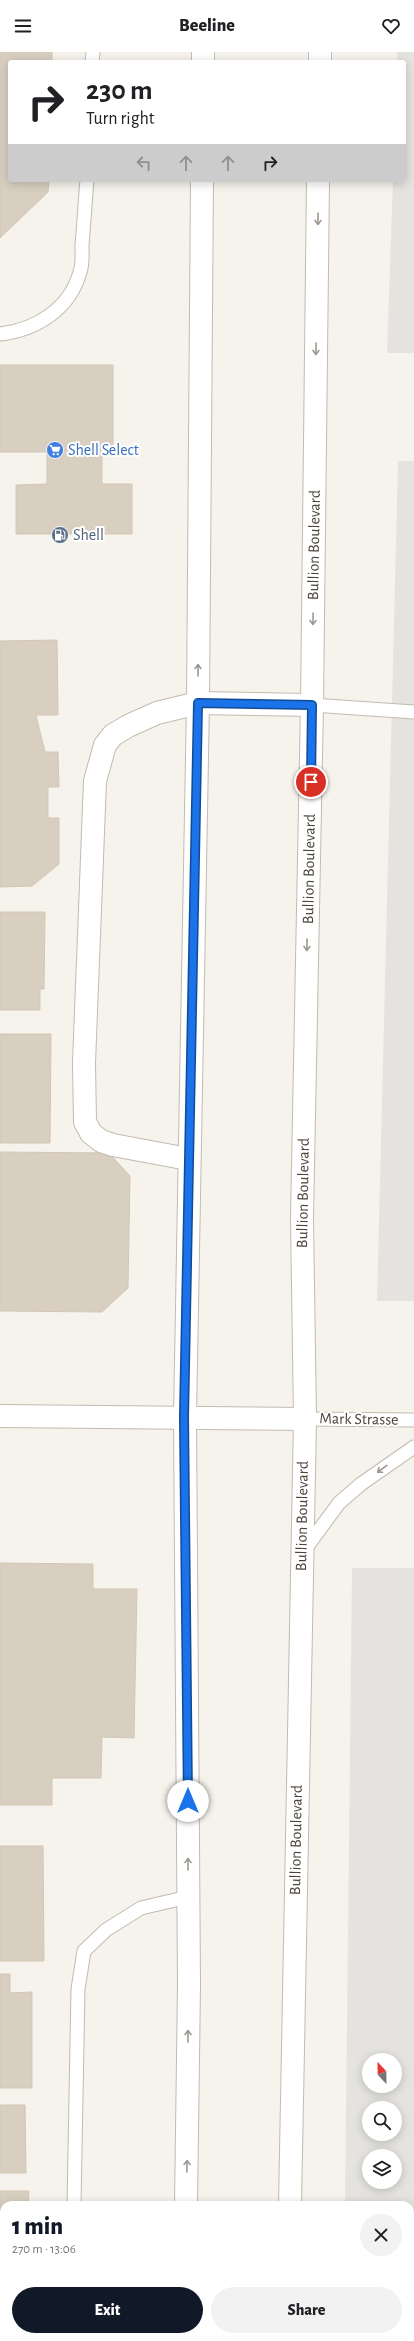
<!DOCTYPE html>
<meta charset="utf-8">
<style>
body{margin:0;font-family:"Alegreya Sans",sans-serif;background:#f2f2f2;color:#202124;height:100vh;display:flex;flex-direction:column;font-size:15px;white-space:nowrap}
*{box-sizing:border-box;margin:0}
p{font-size:13px;color:#757577}
.icon{flex:none;width:22px;height:22px;fill:none;stroke:currentColor;stroke-width:2;stroke-linecap:round;stroke-linejoin:round}
.map{position:relative;flex:1;overflow:hidden}
.drawer{position:absolute;left:0px;top:2149px;width:414px;height:140px;display:flex;flex-direction:column;background:#fff;border-radius:12px 12px 0 0;box-shadow:0 2px 10px #0003}
.drawer>*{flex:none}
.guide{position:absolute;left:8px;top:8px;width:398px;height:122px;border-radius:4px;box-shadow:0 2px 10px #0003;background:#fff;color:#202124;overflow:hidden}
.needle{width:26px;rotate:338deg}
.buttons{position:absolute;left:362px;top:2001px;display:grid;gap:8px}
.buttons a{display:grid;place-items:center;width:40px;height:40px;border-radius:50%;background:#fff;box-shadow:0 2px 10px #0003;font-size:20px}
.pin{position:absolute;display:grid;place-items:center;width:34px;height:34px;color:#fff;margin:-17px;border:2px solid #fff;border-radius:50%;box-shadow:0 1px 4px #0007}
.me{position:absolute;width:44px;margin:-22px;rotate:0deg;stroke-linejoin:round;filter:drop-shadow(0 0 3px #0008)}
.turn{display:flex;align-items:center;gap:14px;height:84px;padding:0 12px;font-size:18px}
.turn .icon{width:52px;height:52px;stroke-width:2.5}
.turn b{display:block;font-size:28px;line-height:34px}
.lanes{display:flex;align-items:center;height:38px;padding:0 12px;background:#0003;justify-content:center;gap:20px;direction:ltr}
.lanes .off{opacity:.35}
.round{display:grid;place-items:center;flex:none;width:42px;height:42px;border-radius:21px;background:#f2f2f2}
.headline{display:flex;align-items:center;justify-content:space-between;height:68px;padding:0 12px}
h1{font-size:24px;font-weight:800;line-height:30px;color:#111827}
.cta{display:flex;gap:8px;margin-top:auto;padding:8px 12px}
.cta a{flex:1;height:46px;border-radius:24px;background:#111827;color:#fff;font-size:16px;font-weight:800;line-height:46px;text-align:center}
.cta a+a{background:#f2f2f2;color:#202124}
header{display:flex;justify-content:space-between;align-items:center;height:52px;padding:0 12px;background:#fff;font-size:18px;font-weight:800}
.map>svg:first-child{display:block}
.parking{fill:#e5e3e0;fill-rule:evenodd}
.building{fill:#d8cfc1;stroke:#d3c7b4}
.lines{fill:none;stroke-linecap:round;stroke-linejoin:round}
.lane-casing{stroke:#c2bbae;stroke-width:15}
.street-casing{stroke:#c2bbae;stroke-width:24}
.lane{stroke:#fff;stroke-width:13}
.street{stroke:#fff;stroke-width:22}
.oneway{stroke:#9c9892}
.route-casing{stroke:#114b97;stroke-width:10}
.route{stroke:#1a73e8;stroke-width:7}
.labels{text-anchor:middle;dominant-baseline:central;stroke-width:4;stroke-linejoin:round;paint-order:stroke}
.shop-label{font-size:16px;fill:#366cbe;stroke:#fff;text-anchor:start}
.service-label{font-size:16px;fill:#4e5e75;stroke:#fff;text-anchor:start}
.street-label{font-size:16px;fill:#4b4439;stroke:#fff}
</style>
<header><svg class="icon" aria-label="menu" viewBox="0 0 24 24"><path d="M4 6h16M4 12h16M4 18h16"/></svg>Beeline<svg class="icon" aria-label="heart" viewBox="0 0 24 24"><path d="M12 20l-8-8c-3-5 5-10 8-4 3-6 11-1 8 4z"/></svg></header>
<div class="map">
<svg width="414" height="2289" viewBox="0 0 414 2289">
<rect width="100%" height="100%" fill="#f6f3ec"/>
<!-- parking -->
<g class="parking">
<polygon points="397,0 414,0 414,301 387,301 393,128 404,128 404,10 397,10"/>
<polygon points="398,409 414,409 414,1249 377,1249"/>
<path d="M352,1516H414V2289H343V2285H410V2153H345ZM369,2008H395V2034H369ZM369,2056H395V2082H369ZM369,2104H395V2130H369Z"/>
</g>
<!-- building -->
<g class="building">
<polygon points="0,0 52,0 52,10 10,10 10,128 49,128 48,140 0,186"/>
<polygon points="0,313 113,313 113,403 102,403 102,432 132,432 132,482 16,482 16,433 47,432 47,400 0,400"/>
<polygon points="57,588 58,663 36,663 45,700 58,700 59,735 48,735 48,766 59,766 59,812 32,834 0,835 0,589"/>
<polygon points="0,860 45,860 44,937 40,937 40,958 0,958"/>
<polygon points="0,982 51,982 50,1091 0,1091"/>
<polygon points="0,1100 109,1101 130,1124 128,1236 102,1260 0,1259"/>
<polygon points="0,1511 93,1512 93,1537 137,1537 134,1686 102,1685 101,1726 52,1726 52,1753 0,1753"/>
<polygon points="0,1794 43,1794 44,1909 0,1909"/>
<polygon points="0,1922 10,1922 10,1941 32,1940 32,2036 0,2036"/>
<polygon points="0,2053 25,2053 26,2121 0,2121"/>
<polygon points="0,2139 29,2139 28,2153 4,2153 4,2285 27,2285 27,2289 0,2289"/>
</g>
<g class="lines">
<!-- lane casing -->
<g class="lane-casing">
<g id="lane">
<polyline points="92,10 93,0"/>
<path d="M0,282C36,278 70,257 80,220C83,212 82,201 82,193C84,171 85,150 87,128"/>
<polyline points="312,653 414,660"/>
<polyline points="305,1367 414,1368"/>
<polyline points="303,1500 339,1451 361,1432 414,1395"/>
<polyline points="74,2153 78,1937 84,1899 106,1878 141,1856 188,1845"/>
<polyline points="73,2289 73,2285"/>
</g>
</g>
<!-- street casing -->
<g class="street-casing">
<g id="street">
<polyline points="203,10 203,0"/>
<polyline points="320,10 320,0"/>
<polyline points="188,1107 113,1093 101,1089 91,1081 85,1070 84,1011 95,729 105,693 113,683 128,674 157,661 198,651 312,653"/>
<polyline points="0,1364 305,1367"/>
<polyline points="186,2153 189,1933 185,1365 198,651 202,128"/>
<polyline points="290,2153 305,1367 302,1166 312,653 318,128"/>
<polyline points="185,2289 185,2285"/>
<polyline points="288,2289 288,2285"/>
</g>
</g>
<!-- lane -->
<use href="#lane" class="lane"/>
<!-- street -->
<use href="#street" class="street"/>
</g>
<!-- one-way arrows -->
<defs><path id="oneway-shaft" d="M-6 0H5M1.5-3L5.5 0L1.5 3" fill="none" stroke-width="1.6" stroke-linecap="round" stroke-linejoin="round"/></defs>
<g class="oneway">
<use href="#oneway-shaft" transform="translate(318 167) rotate(91)"/>
<use href="#oneway-shaft" transform="translate(316 297) rotate(91)"/>
<use href="#oneway-shaft" transform="translate(313 567) rotate(91)"/>
<use href="#oneway-shaft" transform="translate(198 618) rotate(-90)"/>
<use href="#oneway-shaft" transform="translate(307 893) rotate(91)"/>
<use href="#oneway-shaft" transform="translate(382 1417) rotate(143)"/>
<use href="#oneway-shaft" transform="translate(188 1812) rotate(-90)"/>
<use href="#oneway-shaft" transform="translate(188 1984) rotate(-89)"/>
<use href="#oneway-shaft" transform="translate(187 2114) rotate(-89)"/>
</g>
<g class="lines">
<!-- route casing -->
<g class="route-casing">
<polyline id="route" points="188,1749 184,1365 198,651 312,653 311,730"/>
</g>
<!-- route -->
<use href="#route" class="route"/>
</g>
<!-- icons -->
<defs>
<g id="supermarket-disc" transform="scale(0.9)"><circle r="9.5" fill="#3f7fe0" stroke="#fff"/><path d="M-6-5.5h2.5l.6 2H6L4.5 2H-2.5L-4.4-4H-6ZM-1.5 3.2a1.3 1.3 0 1 0 .1 0ZM3 3.2a1.3 1.3 0 1 0 .1 0Z" fill="#fff"/></g>
<g id="fuel-disc" transform="scale(0.9)"><circle r="9.5" fill="#5c6f8a" stroke="#fff"/><path d="M-5.5-6h7V0h2V4h1.3V-2.5L3-4.5l.8-.8L6-3V5H2.5V1h-1V6h-7ZM-4.2-4.7v3.2H.2V-4.7Z" fill="#fff"/></g>
</defs>
<g fill-rule="evenodd">
<use href="#supermarket-disc" x="55" y="398"/>
<use href="#fuel-disc" x="60" y="483"/>
</g>
<g class="labels">
<!-- shop labels -->
<g class="shop-label">
<text x="68" y="398">Shell Select</text>
</g>
<!-- service labels -->
<g class="service-label">
<text x="73" y="483">Shell</text>
</g>
<!-- street labels -->
<g class="street-label">
<text transform="translate(314 493) rotate(-89)">Bullion Boulevard</text>
<text transform="translate(309 817) rotate(-89)">Bullion Boulevard</text>
<text transform="translate(303 1141) rotate(-89)">Bullion Boulevard</text>
<text transform="translate(359 1367) rotate(1)">Mark Strasse</text>
<text transform="translate(302 1464) rotate(-89)">Bullion Boulevard</text>
<text transform="translate(296 1788) rotate(-89)">Bullion Boulevard</text>
</g>
</g>
</svg>
<div class="buttons">
<a><svg class="needle" viewBox="-14 -14 28 28"><path d="M0-13l5 13h-10z" fill="#e53935"/><path d="M0 13l5-13h-10z" fill="#757577"/></svg></a>
<a><svg class="icon" aria-label="search" viewBox="0 0 24 24"><circle cx="10" cy="10" r="6"/><path d="M15 15l6 6"/></svg></a>
<a><svg class="icon" aria-label="layers" viewBox="0 0 24 24"><path d="M12 4l9 5-9 5-9-5zM3 14l9 5 9-5"/></svg></a>
</div>
<div class="pin" style="left:311px;top:730px;background:#d93025"><svg class="icon" aria-label="arrive" viewBox="0 0 24 24"><path d="M6 21V4h12l-3 4 3 4H6"/></svg></div>
<svg class="me" style="left:188px;top:1749px" viewBox="-20 -20 40 40"><circle r="19" fill="#fff"/><path d="M0-13L10 11 0 6-10 11z" fill="#1a73e8"/></svg>
<div class="guide">
<div class="turn"><svg class="icon" aria-label="right" viewBox="0 0 24 24"><path d="M7 20v-9h11M14 6l5 5-5 5"/></svg><div><b>230 m</b>Turn right</div></div>
<div class="lanes"><svg class="icon off" aria-label="left" viewBox="0 0 24 24"><path d="M17 20v-9H6M10 6l-5 5 5 5"/></svg><svg class="icon off" aria-label="ahead" viewBox="0 0 24 24"><path d="M12 20V5M6 11l6-6 6 6"/></svg><svg class="icon off" aria-label="ahead" viewBox="0 0 24 24"><path d="M12 20V5M6 11l6-6 6 6"/></svg><svg class="icon" aria-label="right" viewBox="0 0 24 24"><path d="M7 20v-9h11M14 6l5 5-5 5"/></svg></div>
</div>
<section class="drawer">
<div class="headline"><div><h1>1 min</h1><p>270 m · 13:06</p></div><a class="round"><svg class="icon" aria-label="close" viewBox="0 0 24 24"><path d="M6 6l12 12M18 6L6 18"/></svg></a></div>
<div class="cta"><a>Exit</a><a>Share</a></div>
</section>
</div>
